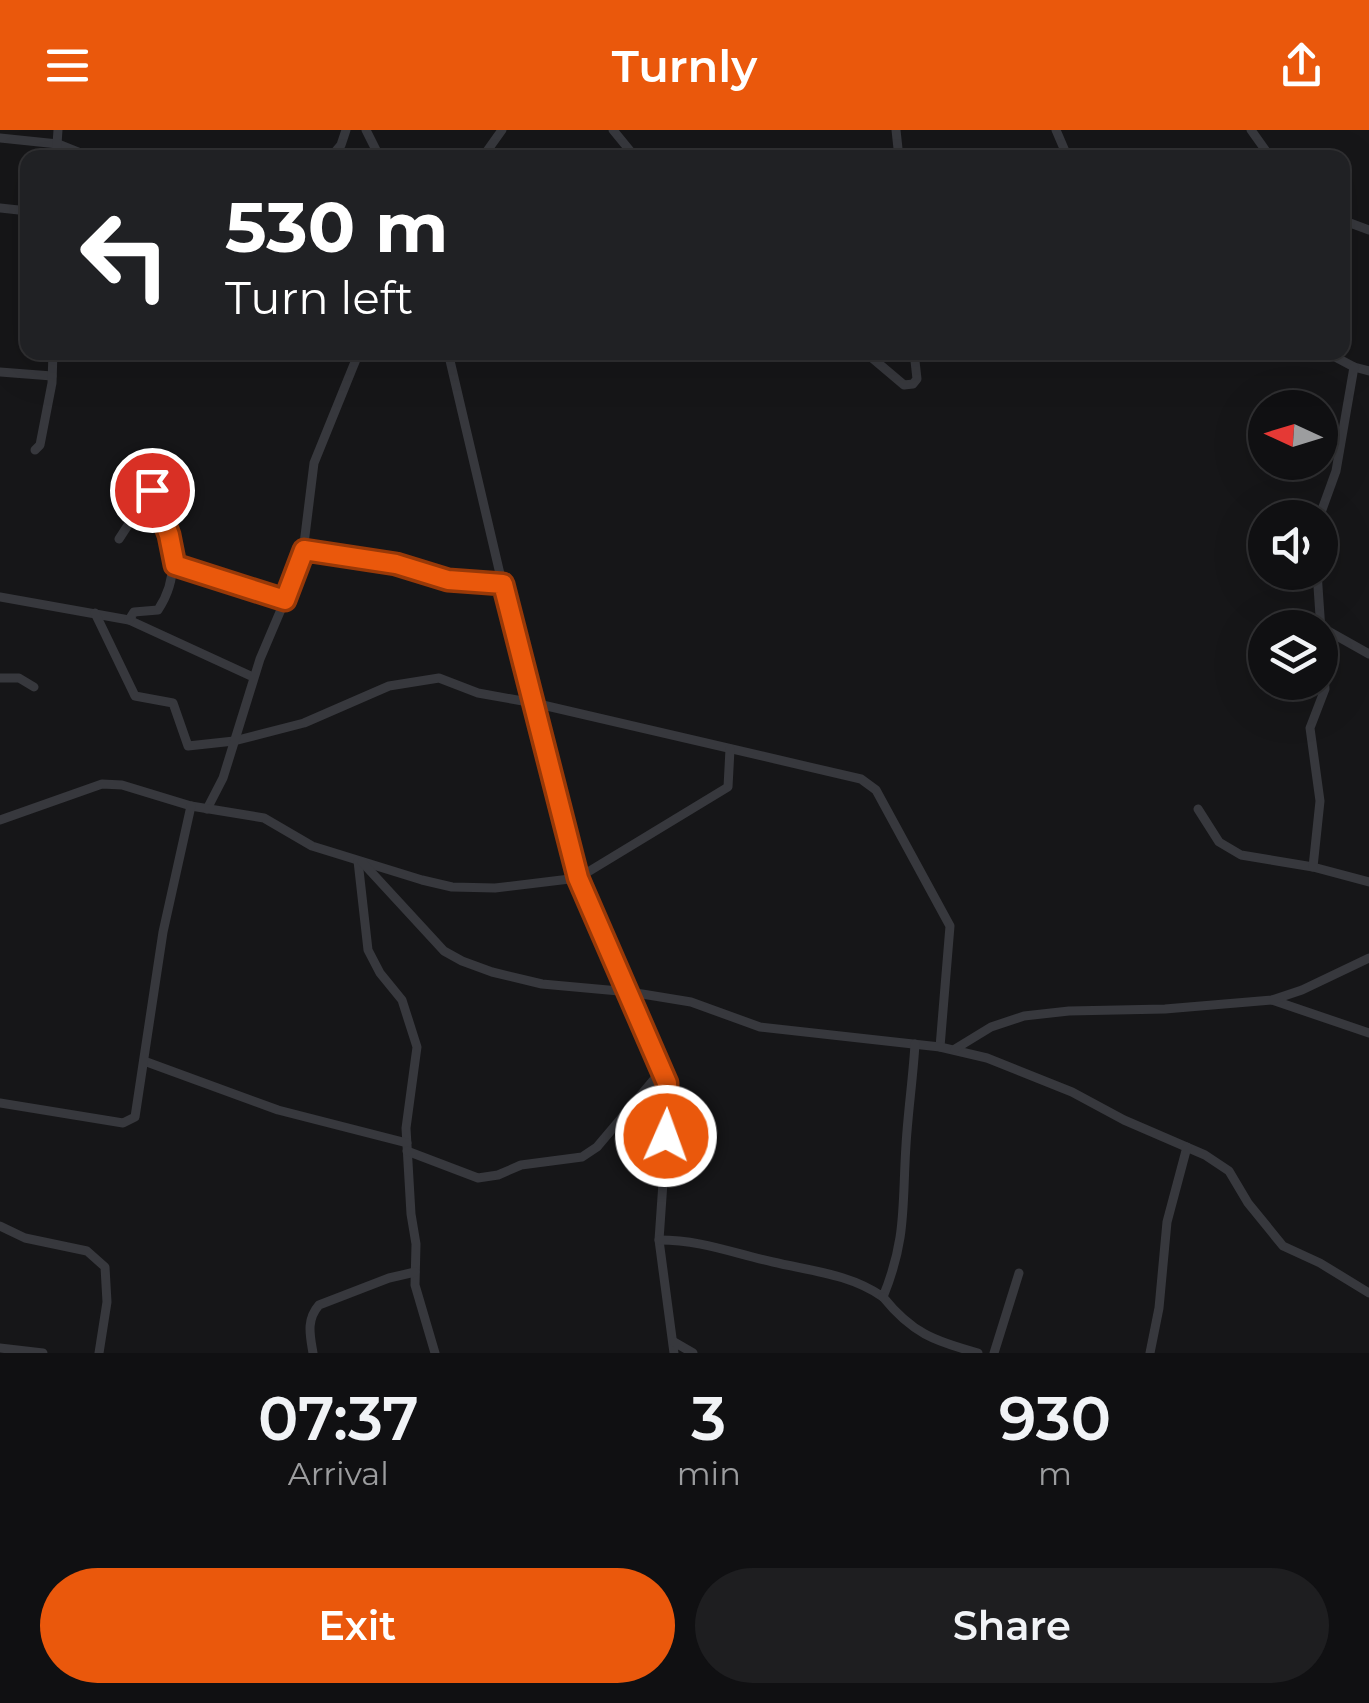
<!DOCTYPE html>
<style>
body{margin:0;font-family:Montserrat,sans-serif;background:#1e1e20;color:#f1f3f6;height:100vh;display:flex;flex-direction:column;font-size:38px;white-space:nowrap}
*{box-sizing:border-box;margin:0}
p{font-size:32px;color:#9c9d9f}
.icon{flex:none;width:55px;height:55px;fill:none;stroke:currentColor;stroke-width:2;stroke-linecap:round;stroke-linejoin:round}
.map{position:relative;height:1223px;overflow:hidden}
.drawer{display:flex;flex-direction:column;background:#101012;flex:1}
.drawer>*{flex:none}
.hud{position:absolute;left:20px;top:20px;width:1330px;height:210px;border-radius:20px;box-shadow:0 10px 40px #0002,0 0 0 2px #303032;background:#202124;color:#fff;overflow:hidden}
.needle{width:65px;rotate:274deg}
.buttons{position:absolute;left:1248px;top:260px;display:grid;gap:20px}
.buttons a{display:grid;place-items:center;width:90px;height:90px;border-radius:50%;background:#101012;box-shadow:0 10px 40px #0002,0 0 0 2px #303032;font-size:50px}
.pin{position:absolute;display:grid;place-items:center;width:85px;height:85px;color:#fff;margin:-42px;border:5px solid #fff;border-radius:50%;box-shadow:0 2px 10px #0007}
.me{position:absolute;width:110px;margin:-55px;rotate:2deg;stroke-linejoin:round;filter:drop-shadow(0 0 8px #0008)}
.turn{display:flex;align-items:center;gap:35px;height:210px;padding:0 40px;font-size:45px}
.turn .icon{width:130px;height:130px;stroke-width:2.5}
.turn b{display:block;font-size:70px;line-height:85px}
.eta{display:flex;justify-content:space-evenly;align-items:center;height:170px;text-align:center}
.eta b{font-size:60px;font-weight:600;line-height:70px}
.primary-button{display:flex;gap:20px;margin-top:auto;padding:20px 40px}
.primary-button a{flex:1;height:115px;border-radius:60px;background:#ea580c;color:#fff;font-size:40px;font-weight:600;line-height:115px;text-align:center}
.primary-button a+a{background:#1e1e20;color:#f1f3f6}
header{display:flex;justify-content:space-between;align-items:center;height:130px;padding:0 40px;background:#ea580c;color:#fff;font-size:45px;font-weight:600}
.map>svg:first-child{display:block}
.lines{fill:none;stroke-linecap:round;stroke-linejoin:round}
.minor{stroke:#37383d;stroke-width:9}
.route-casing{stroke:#983908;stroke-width:25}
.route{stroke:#ea580c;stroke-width:18}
</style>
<header><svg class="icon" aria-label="menu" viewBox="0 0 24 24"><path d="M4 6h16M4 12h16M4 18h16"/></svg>Turnly<svg class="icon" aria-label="share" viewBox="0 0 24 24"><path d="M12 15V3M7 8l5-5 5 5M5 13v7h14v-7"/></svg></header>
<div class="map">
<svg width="1369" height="1223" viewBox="0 0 1369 1223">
<rect width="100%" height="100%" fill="#161618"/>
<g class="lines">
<!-- minor -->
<g class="minor">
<polyline points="366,0 380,28"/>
<polyline points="613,0 636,28"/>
<polyline points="896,0 899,28"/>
<polyline points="1056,0 1068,28"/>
<polyline points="1251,0 1271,28"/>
<polyline points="0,8 58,14 93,28"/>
<polyline points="56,28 58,0"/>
<polyline points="330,28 341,15 346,0"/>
<polyline points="482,28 502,0"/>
<polyline points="0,78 28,81"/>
<polyline points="1342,90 1369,100"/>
<polyline points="448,222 504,461 578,748 667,953 669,966 659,1110 674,1223"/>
<polyline points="865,222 904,255 913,254 917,249 914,222"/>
<polyline points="1326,222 1354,237 1369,241"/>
<polyline points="0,242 52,246"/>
<polyline points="35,320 40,315 52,253 53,222"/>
<polyline points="1319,388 1336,341 1354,237"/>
<polyline points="119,409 132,389 152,367"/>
<polyline points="304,421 396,434 448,449 503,454"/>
<polyline points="175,435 285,470"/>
<polyline points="0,467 129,490 253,547"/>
<polyline points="95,483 135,566 173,573 188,616 234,611 304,593 389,556 439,548 478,563 534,573 861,649 876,660 950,796 940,917"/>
<path d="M129,490L134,482L158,480C178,450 176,418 162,386C156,370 151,364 154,347"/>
<polyline points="1321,497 1369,524"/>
<polyline points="0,548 19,548 34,557"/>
<polyline points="207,679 223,648 260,529 302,430 314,333 359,222"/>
<polyline points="1198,679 1219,712 1241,725 1313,737 1369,752"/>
<polyline points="0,690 102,654 122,655 191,676 264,688 312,716 422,750 452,757 495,758 578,748 728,657 730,619"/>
<polyline points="358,731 368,820 380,843 402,870 417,917 406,998 411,1084 416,1114 415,1155 435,1223"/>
<polyline points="362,732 444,821 462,831 492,842 542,854 630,862 691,872 760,897 940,917 987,928 1072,962 1124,990 1205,1025 1229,1041 1248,1073 1283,1116 1320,1133 1369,1163"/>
<polyline points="1313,737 1320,671 1310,598 1325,559 1317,442"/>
<polyline points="1272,870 1369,903"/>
<polyline points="955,919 991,897 1024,886 1069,881 1165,879 1272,870 1302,860 1369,828"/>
<polyline points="144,931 278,980 407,1013"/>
<polyline points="0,973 123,993 135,987 163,802 191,676"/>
<polyline points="407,1021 478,1048 498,1045 521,1035 582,1027 597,1017 662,940"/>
<polyline points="0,1096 25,1108 87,1121 105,1137 107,1172 99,1223"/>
<path d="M659,1110C702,1110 732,1123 773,1132C811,1141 850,1144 883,1167C907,1108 902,1076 906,1015C908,981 913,948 915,914"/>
<path d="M883,1167C912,1203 934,1211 978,1223"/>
<polyline points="674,1212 693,1223"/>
<polyline points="0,1218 43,1223"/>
<path d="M313,1223C310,1205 306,1190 319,1175L389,1148L415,1142"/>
<polyline points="994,1223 1019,1143"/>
<polyline points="1150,1223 1159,1178 1167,1092 1187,1017"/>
</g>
</g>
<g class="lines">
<!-- route casing -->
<g class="route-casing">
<polyline id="route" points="152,360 169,405 175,435 285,470 304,420 396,434 448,450 503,454 578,748 667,953 666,1006"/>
</g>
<!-- route -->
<use href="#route" class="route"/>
</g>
</svg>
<div class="buttons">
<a><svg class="needle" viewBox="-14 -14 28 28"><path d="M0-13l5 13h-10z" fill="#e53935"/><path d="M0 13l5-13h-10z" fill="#9c9d9f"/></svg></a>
<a><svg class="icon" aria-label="sound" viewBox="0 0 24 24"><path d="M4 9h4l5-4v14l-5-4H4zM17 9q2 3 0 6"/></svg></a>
<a><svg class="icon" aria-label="layers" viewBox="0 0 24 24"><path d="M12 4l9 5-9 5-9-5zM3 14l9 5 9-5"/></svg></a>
</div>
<div class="pin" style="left:152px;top:360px;background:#d93025"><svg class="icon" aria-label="arrive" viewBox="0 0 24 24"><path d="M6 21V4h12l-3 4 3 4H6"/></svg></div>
<svg class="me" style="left:666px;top:1006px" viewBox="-20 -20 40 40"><circle r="17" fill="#ea580c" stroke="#fff" stroke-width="3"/><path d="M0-11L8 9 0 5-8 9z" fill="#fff"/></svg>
<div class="hud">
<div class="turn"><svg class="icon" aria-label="left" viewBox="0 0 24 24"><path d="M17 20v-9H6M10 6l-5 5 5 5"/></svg><div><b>530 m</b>Turn left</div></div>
</div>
</div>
<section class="drawer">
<div class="eta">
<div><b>07:37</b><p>Arrival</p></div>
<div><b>3</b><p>min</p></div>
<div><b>930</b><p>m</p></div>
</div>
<div class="primary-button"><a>Exit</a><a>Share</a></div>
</section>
